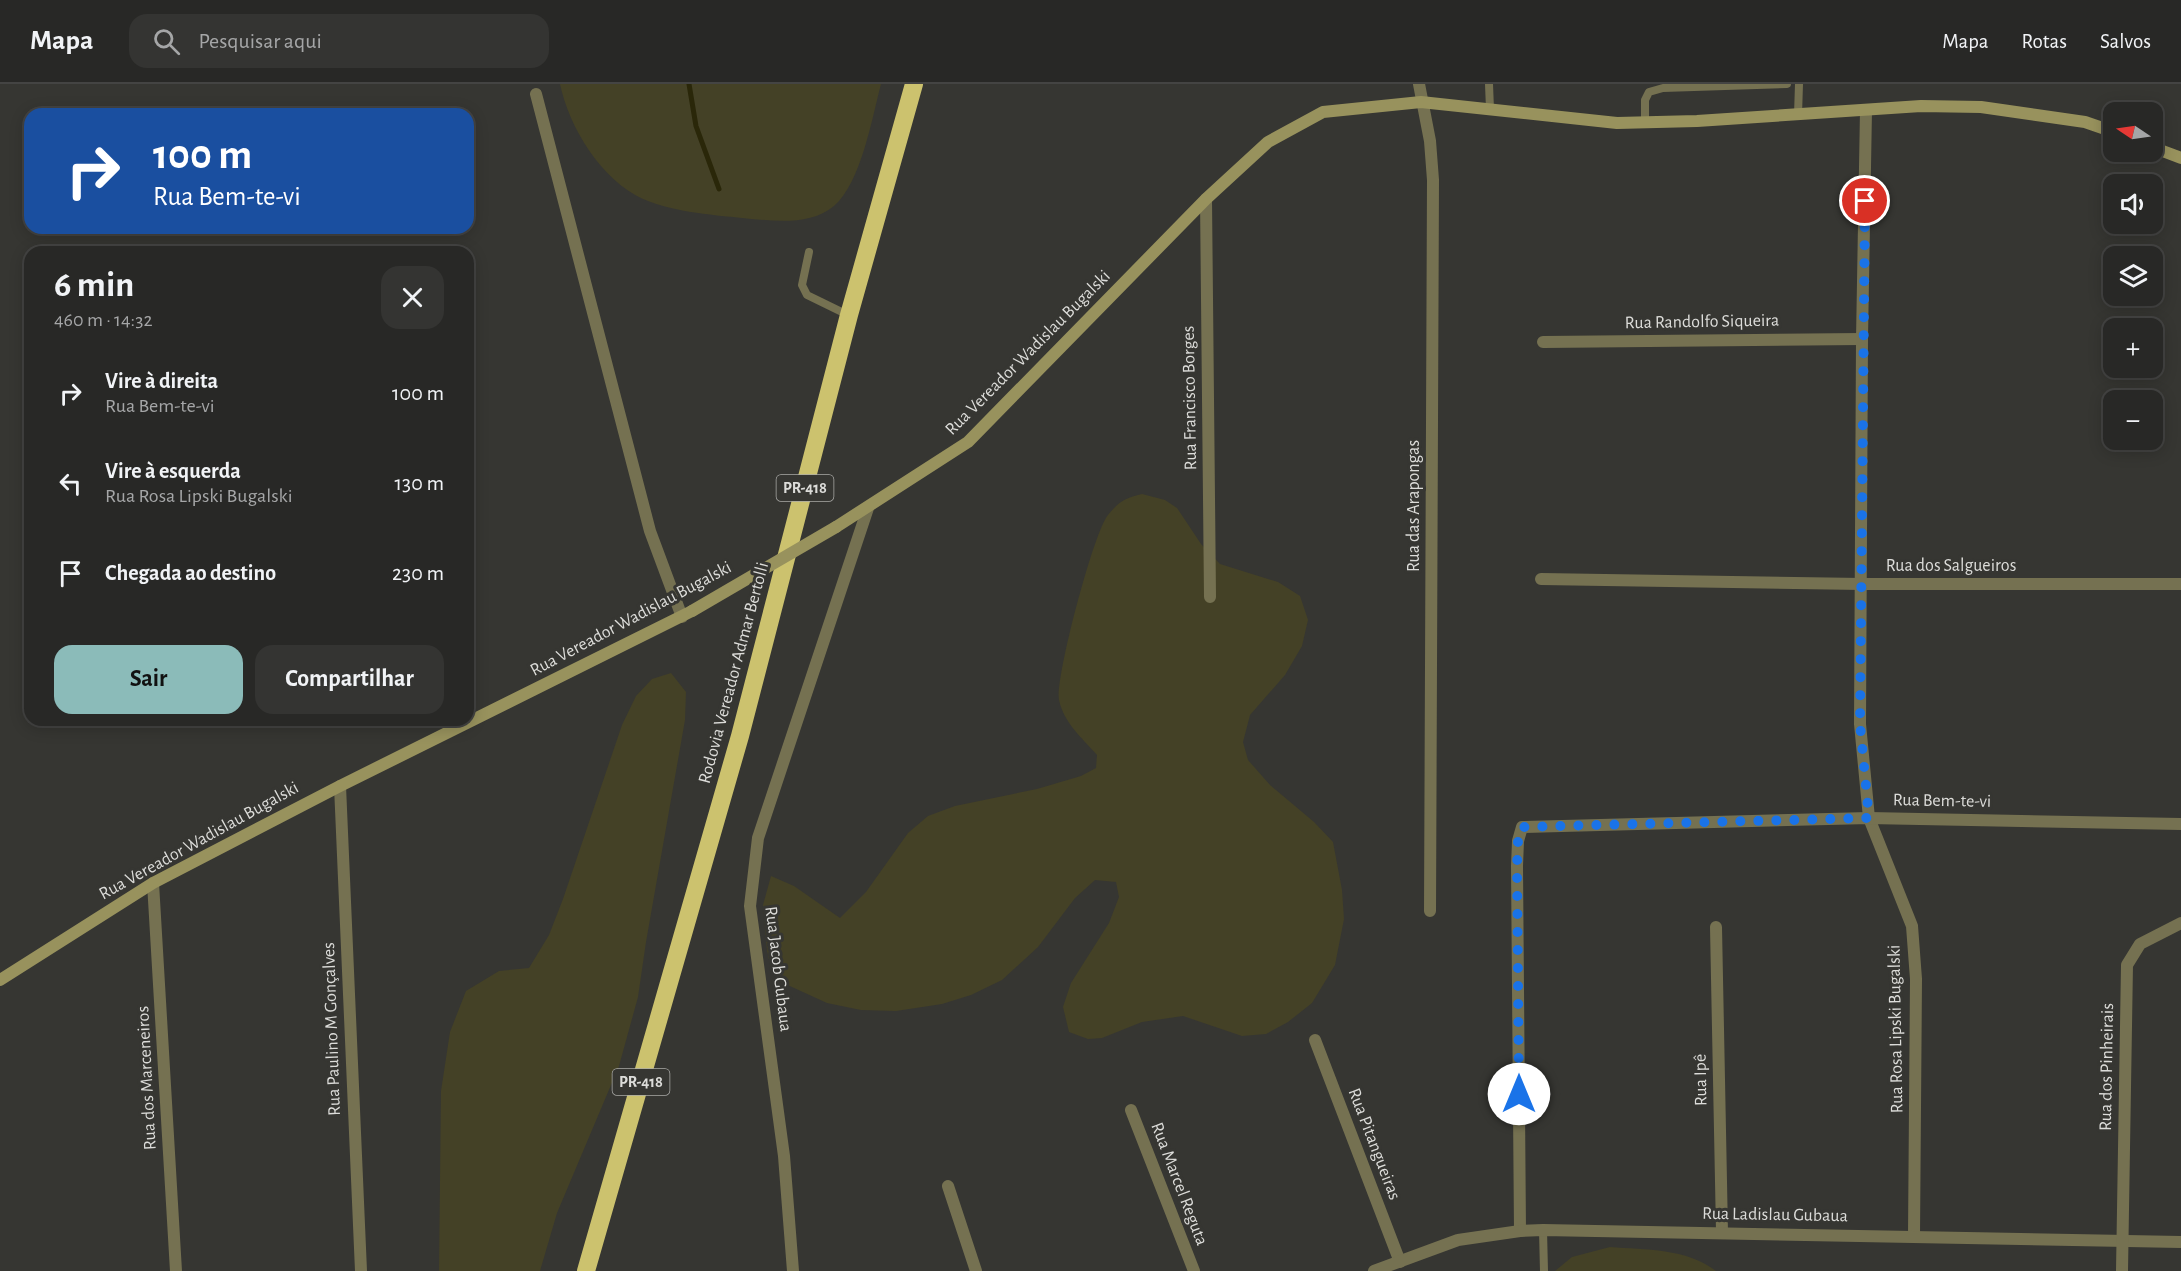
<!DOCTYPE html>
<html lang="pt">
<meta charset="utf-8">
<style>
body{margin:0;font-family:"Alegreya Sans",sans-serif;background:#343432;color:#f1f3f6;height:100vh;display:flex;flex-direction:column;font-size:22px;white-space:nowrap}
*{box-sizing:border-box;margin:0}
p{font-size:20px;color:#a5a6a7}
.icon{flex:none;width:33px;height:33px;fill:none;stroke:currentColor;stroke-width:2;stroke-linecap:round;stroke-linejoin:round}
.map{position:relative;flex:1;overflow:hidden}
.side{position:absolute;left:24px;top:162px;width:450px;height:480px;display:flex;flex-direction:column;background:#282826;border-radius:18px;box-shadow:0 3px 15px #0003,0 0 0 2px #444443}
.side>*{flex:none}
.hud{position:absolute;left:24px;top:24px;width:450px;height:126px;border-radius:18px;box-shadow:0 3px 15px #0003,0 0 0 2px #444443;background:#1a4fa0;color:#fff;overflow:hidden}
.needle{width:39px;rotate:283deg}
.buttons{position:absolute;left:2103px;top:18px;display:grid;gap:12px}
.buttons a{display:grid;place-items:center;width:60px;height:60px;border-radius:12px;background:#282826;box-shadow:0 3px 15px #0003,0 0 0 2px #444443;font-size:30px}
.pin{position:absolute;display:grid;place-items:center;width:51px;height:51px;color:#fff;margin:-26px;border:3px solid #fff;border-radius:50%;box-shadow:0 2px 6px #0007}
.me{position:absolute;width:66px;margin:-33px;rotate:0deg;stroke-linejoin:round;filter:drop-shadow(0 0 4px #0008)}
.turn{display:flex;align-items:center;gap:21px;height:126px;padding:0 30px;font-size:27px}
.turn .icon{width:78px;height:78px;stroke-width:2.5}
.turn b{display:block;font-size:42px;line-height:51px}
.round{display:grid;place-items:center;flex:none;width:63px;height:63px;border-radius:18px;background:#343432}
.head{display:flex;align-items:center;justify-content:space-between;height:102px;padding:0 30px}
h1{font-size:36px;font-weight:700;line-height:45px}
.action{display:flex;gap:12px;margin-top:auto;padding:12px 30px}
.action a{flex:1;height:69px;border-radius:18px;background:#8bbbb9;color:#111;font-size:24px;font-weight:700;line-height:69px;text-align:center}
.action a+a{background:#343432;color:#f1f3f6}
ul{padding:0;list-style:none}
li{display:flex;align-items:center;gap:18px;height:90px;padding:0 30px}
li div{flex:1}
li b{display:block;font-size:22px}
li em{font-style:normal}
header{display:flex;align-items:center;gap:36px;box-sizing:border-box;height:84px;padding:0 30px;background:#282826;border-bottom:2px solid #444443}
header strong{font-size:28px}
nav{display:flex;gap:33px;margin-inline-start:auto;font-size:21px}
.search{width:420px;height:54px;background:#343432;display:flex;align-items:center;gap:15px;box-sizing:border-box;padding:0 21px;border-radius:18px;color:#a5a6a7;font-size:22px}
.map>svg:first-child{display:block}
.green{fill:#444126}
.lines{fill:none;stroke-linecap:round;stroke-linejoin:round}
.stream{stroke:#2a2709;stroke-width:5}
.lane{stroke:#757151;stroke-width:8}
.street{stroke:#757151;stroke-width:12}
.secondary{stroke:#98925d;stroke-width:12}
.highway{stroke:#ccc26e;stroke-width:18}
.secondary-bridge{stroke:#98925d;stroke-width:12}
.route{stroke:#1a73e8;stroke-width:10;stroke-dasharray:0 18}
.labels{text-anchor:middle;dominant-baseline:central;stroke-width:6;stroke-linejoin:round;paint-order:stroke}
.shield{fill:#363632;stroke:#aaaaa7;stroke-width:1.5}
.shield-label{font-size:16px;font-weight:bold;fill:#dcdcd9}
.street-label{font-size:18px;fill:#dcdcd9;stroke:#363632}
</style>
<header>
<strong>Mapa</strong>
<div class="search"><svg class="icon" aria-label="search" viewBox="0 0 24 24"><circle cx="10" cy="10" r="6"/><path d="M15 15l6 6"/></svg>Pesquisar aqui</div>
<nav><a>Mapa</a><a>Rotas</a><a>Salvos</a></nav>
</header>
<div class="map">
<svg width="2181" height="1187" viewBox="0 0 2181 1187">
<rect width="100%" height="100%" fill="#363632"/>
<!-- green -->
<g class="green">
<path d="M560,0H881C872,34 861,99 834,122C811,141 779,137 751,135C716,131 676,129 643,115C601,96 569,43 560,0Z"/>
<path d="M1142,410L1165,416L1177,424L1201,460L1220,480L1278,498L1300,512L1308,536L1302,562L1285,591L1250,631L1243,658L1248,676L1270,701L1314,738L1333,758L1342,806L1344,835L1335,881L1312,919L1288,938L1266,950L1242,952L1183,932L1142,938L1102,954L1088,955L1069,948L1063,923L1071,899L1109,839L1119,813L1116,798L1095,796L1075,814L1038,863L1002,896L971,911L942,920L896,927L861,926L827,919L781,898L771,885L767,866L763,821L771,792L794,802L840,834L866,808L908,749L928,732L955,722L1037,705L1081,692L1096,684L1097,671C1082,654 1064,639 1059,616C1055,594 1094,447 1108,431C1119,417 1126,414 1142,410Z"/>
<polygon points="671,589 686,608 685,636 646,858 638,913 619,982 557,1129 540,1187 439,1187 441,1007 450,948 466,907 499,887 529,884 549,851 563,815 622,641 636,612 652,595"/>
<path d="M1610,1163C1646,1166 1686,1164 1716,1187H1555L1572,1173Z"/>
</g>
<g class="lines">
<!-- stream -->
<polyline class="stream" points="689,0 696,42 719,105"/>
<!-- lane -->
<g class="lane">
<polyline points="1489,0 1490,25"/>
<polyline points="1798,31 1799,0"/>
<polyline points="1645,38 1645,16 1649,8 1663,4 1787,0"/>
<polyline points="809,168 802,201 807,211 848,231"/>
<polyline points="1543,1146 1544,1187"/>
</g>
<!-- street -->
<g class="street">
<polyline points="1419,0 1430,57 1433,96 1430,827"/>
<polyline points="536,10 650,447 682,533"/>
<polyline points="1866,26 1862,255 1860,640 1869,734 1912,842 1916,895 1914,1152"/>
<polyline points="1206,115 1210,513"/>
<polyline points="1543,258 1862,255"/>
<polyline points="1541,495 1862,500 2181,500"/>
<polyline points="340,702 361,1187"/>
<polyline points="153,799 176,1187"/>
<polyline points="1716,843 1722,1148"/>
<polyline points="1315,956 1400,1178"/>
<polyline points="1131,1026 1194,1187"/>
<polyline points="948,1102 976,1187"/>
<polyline points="1520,1147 1517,782 1518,757 1522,743 1869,734 2181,740"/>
<polyline points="793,1187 784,1072 750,822 758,754 868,424"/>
<polyline points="1374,1187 1458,1156 1520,1147 1543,1146 2181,1158"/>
<polyline points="2122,1187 2127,881 2140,860 2181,839"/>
</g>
<!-- secondary -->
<g class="secondary">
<polyline points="2152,63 2181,74"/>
<polyline points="836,443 968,358 1206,115 1268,58 1323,28 1421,18 1617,39 1697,37 1921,22 1981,23 2085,38 2114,48"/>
<polyline points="0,896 153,799 340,702 692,527"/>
</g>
<!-- highway -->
<polyline class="highway" points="586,1187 740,652 849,231 914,0"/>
<!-- secondary-bridge -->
<polyline class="secondary-bridge" points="692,527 836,443"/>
</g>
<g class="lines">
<!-- route -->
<polyline class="route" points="1519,1010 1517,782 1518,757 1522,743 1869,734 1860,640 1865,117"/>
</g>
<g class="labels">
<!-- shield labels -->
<g class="shield">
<rect x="776.5" y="391" width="57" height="26" rx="4.5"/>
<rect x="612.5" y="985" width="57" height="26" rx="4.5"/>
</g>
<g class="shield-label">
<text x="805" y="404">PR-418</text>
<text x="641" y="998">PR-418</text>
</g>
<!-- street labels -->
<g class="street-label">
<text transform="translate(1702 238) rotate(-1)">Rua Randolfo Siqueira</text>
<text transform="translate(1028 269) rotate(-45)">Rua Vereador Wadislau Bugalski</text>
<text transform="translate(1190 314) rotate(-91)">Rua Francisco Borges</text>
<text transform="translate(1414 422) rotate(-90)">Rua das Arapongas</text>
<text x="1951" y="482">Rua dos Salgueiros</text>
<text transform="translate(631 535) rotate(-28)">Rua Vereador Wadislau Bugalski</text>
<text transform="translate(734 589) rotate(-75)">Rodovia Vereador Admar Bertolli</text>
<text transform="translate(1942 717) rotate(1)">Rua Bem-te-vi</text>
<text transform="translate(199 757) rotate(-29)">Rua Vereador Wadislau Bugalski</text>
<text transform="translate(778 885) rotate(83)">Rua Jacob Gubaua</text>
<text transform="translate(332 945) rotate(-92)">Rua Paulino M Gonçalves</text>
<text transform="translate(1896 945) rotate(-91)">Rua Rosa Lipski Bugalski</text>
<text transform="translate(2107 983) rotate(-89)">Rua dos Pinheirais</text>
<text transform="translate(147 994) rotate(-93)">Rua dos Marceneiros</text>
<text transform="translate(1701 996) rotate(-91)">Rua Ipê</text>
<text transform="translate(1374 1060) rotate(69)">Rua Pitangueiras</text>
<text transform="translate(1179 1100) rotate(69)">Rua Marcel Reguta</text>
<text transform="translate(1775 1131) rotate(1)">Rua Ladislau Gubaua</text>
</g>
</g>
</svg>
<div class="buttons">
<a><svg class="needle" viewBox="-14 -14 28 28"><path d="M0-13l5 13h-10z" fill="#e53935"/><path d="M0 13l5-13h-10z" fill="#a5a6a7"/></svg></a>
<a><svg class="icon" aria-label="sound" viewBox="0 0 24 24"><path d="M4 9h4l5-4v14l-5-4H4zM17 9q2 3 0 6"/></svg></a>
<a><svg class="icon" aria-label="layers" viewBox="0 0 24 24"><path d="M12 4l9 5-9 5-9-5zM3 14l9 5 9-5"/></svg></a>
<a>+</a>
<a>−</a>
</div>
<div class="pin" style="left:1865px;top:117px;background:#d93025"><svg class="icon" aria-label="arrive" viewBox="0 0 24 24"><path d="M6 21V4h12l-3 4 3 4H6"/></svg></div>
<svg class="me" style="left:1519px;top:1010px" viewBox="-20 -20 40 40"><circle r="19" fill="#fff"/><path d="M0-13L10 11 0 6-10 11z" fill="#1a73e8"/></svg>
<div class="hud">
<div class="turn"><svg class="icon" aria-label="right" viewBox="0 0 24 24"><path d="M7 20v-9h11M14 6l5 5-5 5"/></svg><div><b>100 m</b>Rua Bem-te-vi</div></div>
</div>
<section class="side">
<div class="head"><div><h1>6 min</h1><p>460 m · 14:32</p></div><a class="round"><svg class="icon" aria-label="close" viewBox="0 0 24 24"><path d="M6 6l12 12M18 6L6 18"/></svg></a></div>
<ul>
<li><svg class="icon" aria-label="right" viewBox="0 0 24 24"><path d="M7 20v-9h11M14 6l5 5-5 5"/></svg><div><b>Vire à direita</b><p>Rua Bem-te-vi</p></div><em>100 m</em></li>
<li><svg class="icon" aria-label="left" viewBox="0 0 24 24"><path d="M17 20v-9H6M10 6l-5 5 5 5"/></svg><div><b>Vire à esquerda</b><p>Rua Rosa Lipski Bugalski</p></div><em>130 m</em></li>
<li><svg class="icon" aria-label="arrive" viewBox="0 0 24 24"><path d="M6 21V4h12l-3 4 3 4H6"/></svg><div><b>Chegada ao destino</b></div><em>230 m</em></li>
</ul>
<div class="action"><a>Sair</a><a>Compartilhar</a></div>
</section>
</div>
